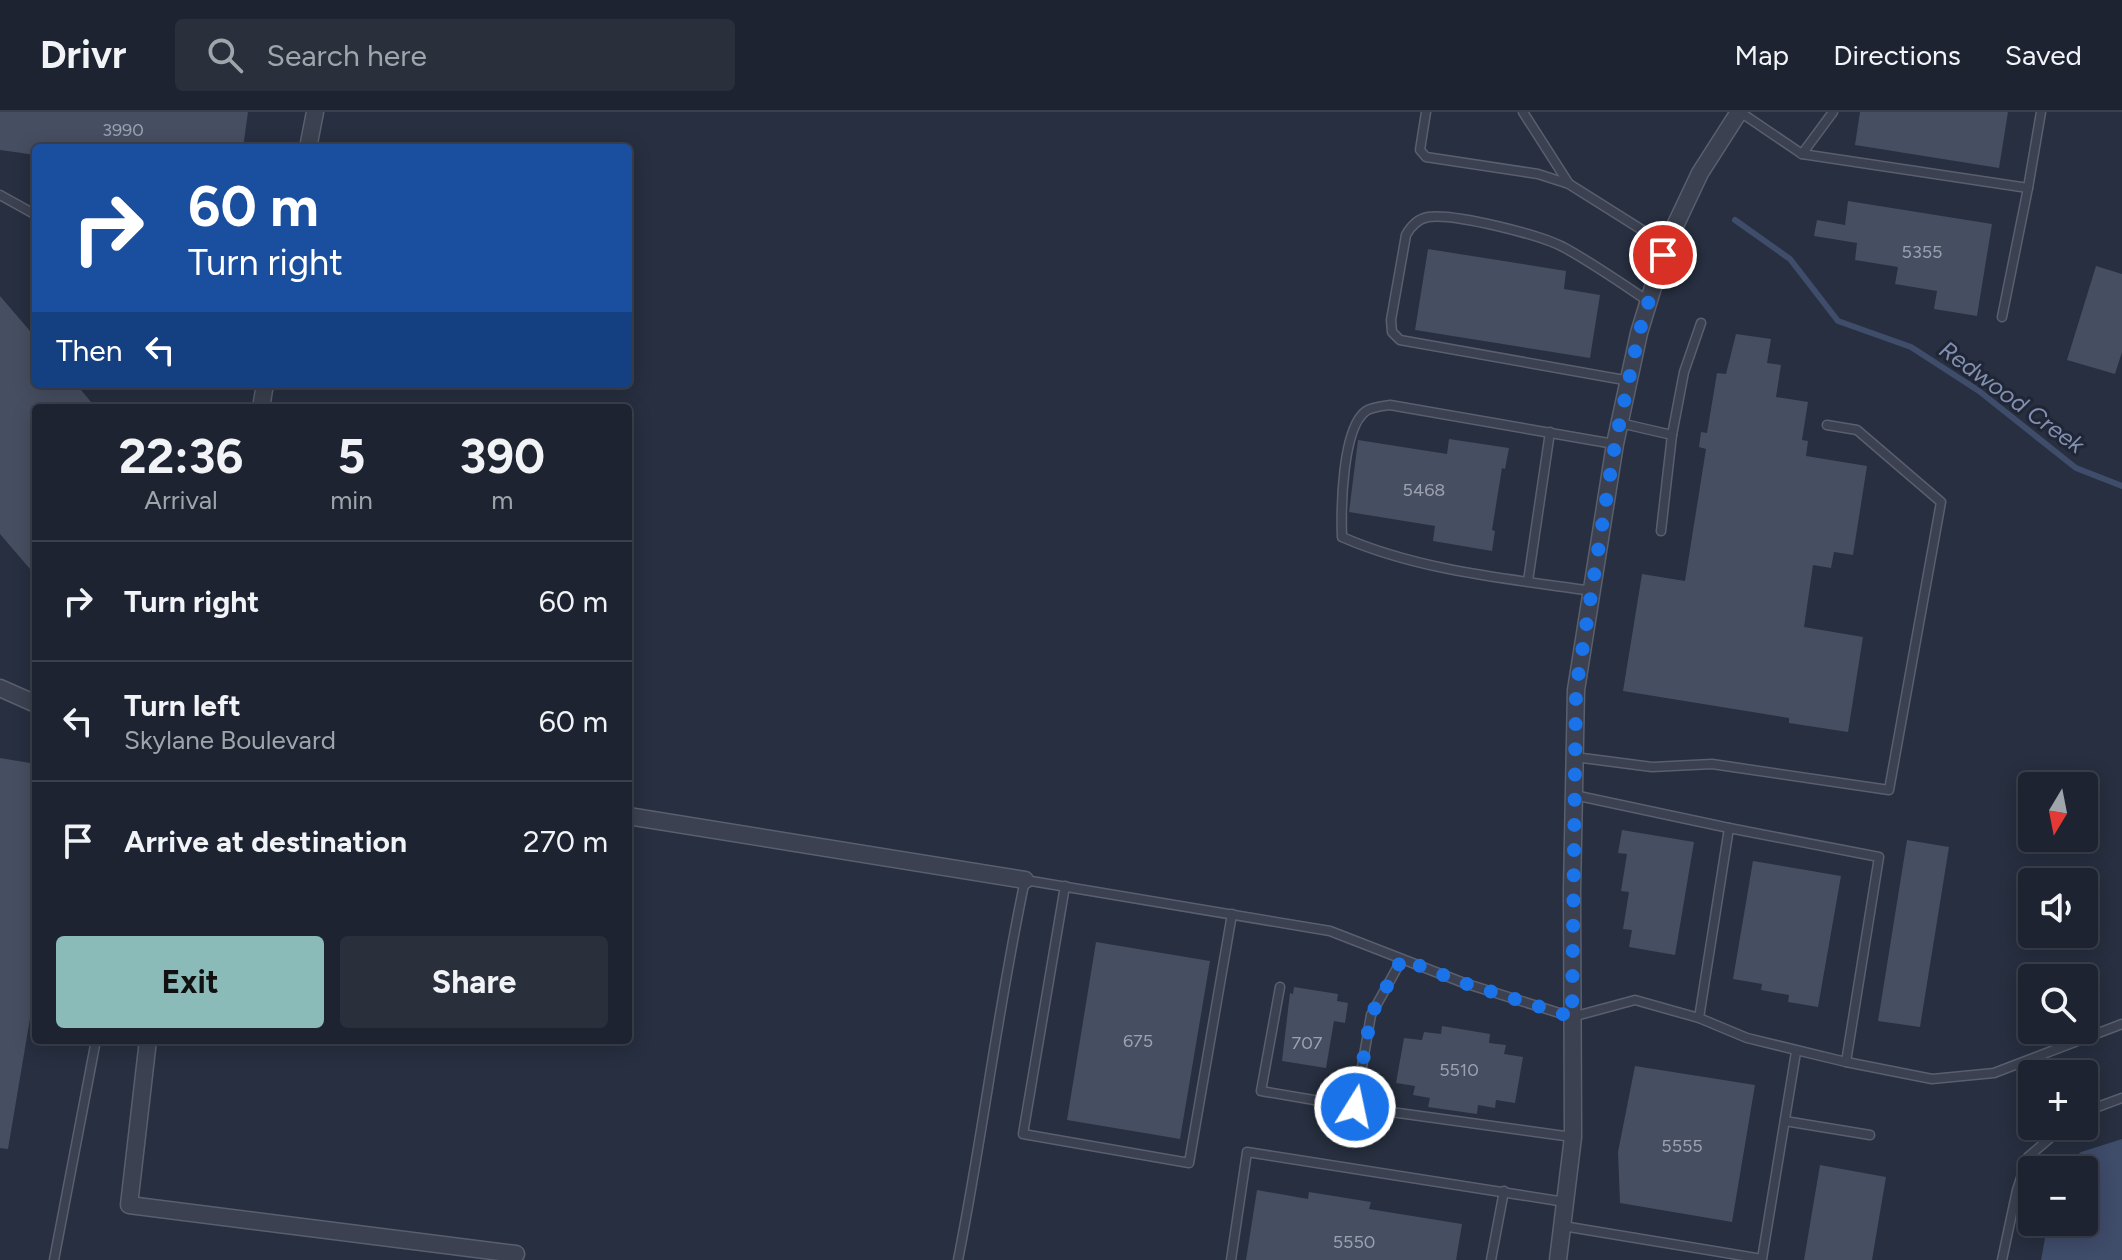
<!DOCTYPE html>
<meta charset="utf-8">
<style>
body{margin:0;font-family:Figtree,sans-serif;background:#2a2f3c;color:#f1f3f6;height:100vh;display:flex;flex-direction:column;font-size:30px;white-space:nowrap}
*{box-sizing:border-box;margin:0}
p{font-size:26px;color:#a0a4ab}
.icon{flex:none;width:44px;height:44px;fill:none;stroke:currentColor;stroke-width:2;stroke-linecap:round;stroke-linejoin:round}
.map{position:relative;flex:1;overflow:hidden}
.sheet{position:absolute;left:32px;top:292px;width:600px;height:640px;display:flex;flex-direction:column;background:#1d2330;border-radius:8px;box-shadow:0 4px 20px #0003,0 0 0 2px #3b404c}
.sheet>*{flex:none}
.banner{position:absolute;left:32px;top:32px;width:600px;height:244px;border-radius:8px;box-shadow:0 4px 20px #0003,0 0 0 2px #3b404c;background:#1a4fa0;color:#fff;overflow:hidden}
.needle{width:52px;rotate:190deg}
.controls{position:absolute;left:2018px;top:660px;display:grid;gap:16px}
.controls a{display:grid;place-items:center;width:80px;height:80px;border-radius:8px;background:#1d2330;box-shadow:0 4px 20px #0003,0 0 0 2px #3b404c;font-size:40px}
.pin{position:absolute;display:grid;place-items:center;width:68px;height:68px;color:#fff;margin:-34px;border:4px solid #fff;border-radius:50%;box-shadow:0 2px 8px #0007}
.me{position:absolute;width:88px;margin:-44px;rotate:10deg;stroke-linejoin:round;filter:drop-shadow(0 0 6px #0008)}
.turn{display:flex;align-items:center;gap:28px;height:168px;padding:0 24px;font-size:36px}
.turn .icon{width:104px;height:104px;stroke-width:2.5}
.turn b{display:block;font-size:56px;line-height:68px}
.then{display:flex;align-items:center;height:76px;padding:0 24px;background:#0003;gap:16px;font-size:30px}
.eta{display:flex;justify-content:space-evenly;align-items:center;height:136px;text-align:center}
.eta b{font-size:48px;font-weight:700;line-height:56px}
.cta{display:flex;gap:16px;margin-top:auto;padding:16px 24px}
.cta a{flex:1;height:92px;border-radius:8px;background:#8bbbb9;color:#111;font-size:32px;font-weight:700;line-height:92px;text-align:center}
.cta a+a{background:#2a2f3c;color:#f1f3f6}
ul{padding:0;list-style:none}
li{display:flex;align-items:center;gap:24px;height:120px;padding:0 24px;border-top:2px solid #3b404c}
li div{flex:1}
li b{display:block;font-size:30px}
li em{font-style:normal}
header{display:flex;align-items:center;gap:48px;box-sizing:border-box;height:112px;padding:0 40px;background:#1d2330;border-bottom:2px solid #3b404c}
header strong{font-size:38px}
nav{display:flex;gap:44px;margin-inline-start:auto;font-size:28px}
.search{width:560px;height:72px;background:#2a2f3c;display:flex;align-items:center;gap:20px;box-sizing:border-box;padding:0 28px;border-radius:8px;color:#a0a4ab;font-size:30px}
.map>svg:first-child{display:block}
.water{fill:#3f4c6a}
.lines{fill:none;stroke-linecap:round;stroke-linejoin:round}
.stream{stroke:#3f4c6a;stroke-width:6}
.building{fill:#464e61}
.service-casing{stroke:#595f6d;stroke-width:11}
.minor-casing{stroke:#595f6d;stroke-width:19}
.service{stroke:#3b4150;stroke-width:8}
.minor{stroke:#3b4150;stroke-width:16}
.route{stroke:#1a73e8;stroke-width:14;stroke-dasharray:0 25.2}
.labels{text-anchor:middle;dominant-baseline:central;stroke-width:6;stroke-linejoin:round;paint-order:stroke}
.number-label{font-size:18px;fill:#9ca1b0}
.water-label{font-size:24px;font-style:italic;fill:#818fb0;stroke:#202635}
</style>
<header>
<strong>Drivr</strong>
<div class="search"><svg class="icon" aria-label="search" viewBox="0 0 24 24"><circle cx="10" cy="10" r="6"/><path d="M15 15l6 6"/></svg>Search here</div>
<nav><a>Map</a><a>Directions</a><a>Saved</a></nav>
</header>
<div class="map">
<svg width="2122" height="1148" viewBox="0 0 2122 1148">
<rect width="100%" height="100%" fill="#272f40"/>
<!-- water -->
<polygon class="water" points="2122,1027 2122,1148 2041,1148 2048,1110 2084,1110 2084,1058 2061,1058 2081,1040"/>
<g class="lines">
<!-- stream -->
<polyline class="stream" points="1735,108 1790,147 1838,209 1911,235 1979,279 2076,356 2122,374"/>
</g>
<!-- building -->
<g class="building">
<polygon points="0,0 248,0 243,36 36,36 36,43 0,38"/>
<polygon points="1860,0 2008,0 1999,56 1855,33"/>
<polygon points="1848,89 1992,112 1977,204 1934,197 1937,179 1895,172 1898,155 1855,148 1857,131 1814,124 1817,108 1845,113"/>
<polygon points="1428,137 1566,159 1564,177 1600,183 1590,246 1415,218"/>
<polygon points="2096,154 2122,162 2122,240 2115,262 2067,248"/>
<polygon points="0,184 36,226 36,272 76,272 96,296 36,296 36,464 0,422"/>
<polygon points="1736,222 1771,227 1767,251 1781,253 1776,285 1808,290 1802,328 1808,329 1806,344 1867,354 1853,443 1834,440 1831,456 1813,453 1804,515 1863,525 1848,620 1789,611 1789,606 1623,579 1642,462 1685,469 1706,337 1699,335 1701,320 1707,321 1717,261 1726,262"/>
<polygon points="1449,327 1509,336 1505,357 1502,356 1492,418 1495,419 1492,439 1433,429 1435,414 1349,400 1358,328 1447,342"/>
<polygon points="0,646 36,652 36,871 8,1037 0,1036"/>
<polygon points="1622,718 1694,730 1675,843 1629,835 1632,818 1623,817 1629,780 1621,779 1627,742 1618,741"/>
<polygon points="1907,728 1949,735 1920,915 1878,909"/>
<polygon points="1753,749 1841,764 1818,895 1788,890 1789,883 1761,878 1762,872 1733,867"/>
<polygon points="1096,830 1210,849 1180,1027 1067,1008"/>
<polygon points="1294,875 1338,882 1337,889 1348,891 1345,911 1334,909 1326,956 1282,949 1290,881 1293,882"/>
<polygon points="1442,914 1490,922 1489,931 1506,933 1504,942 1523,945 1515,991 1496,988 1495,996 1478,993 1477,1002 1428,995 1430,986 1413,983 1415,974 1396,971 1404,926 1422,928 1424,920 1441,922"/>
<polygon points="1635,954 1755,973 1732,1110 1620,1091 1618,1040"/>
<polygon points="1820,1053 1886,1065 1872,1148 1804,1148"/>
<polygon points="1257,1078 1308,1087 1309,1080 1371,1090 1369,1097 1462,1112 1456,1148 1246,1148"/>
</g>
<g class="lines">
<!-- service casing -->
<g class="service-casing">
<g id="service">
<polyline points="1426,0 1420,38 1426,45 1538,62 1569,72 1666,133"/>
<polyline points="1523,0 1569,72"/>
<polyline points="1740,0 1802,42 1833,0"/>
<polyline points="1802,42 2028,76 2002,205"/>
<polyline points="2028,76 2041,0"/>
<polyline points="0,83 36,103"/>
<path d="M1630,269L1400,228L1392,220L1391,208L1406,123C1411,114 1417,107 1428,105C1454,101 1542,123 1565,136C1594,152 1621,171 1648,189"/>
<polyline points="1620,311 1672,323 1684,260 1701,211"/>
<polyline points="1661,419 1672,323"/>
<polyline points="1528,469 1550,320"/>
<path d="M1593,479C1509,467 1420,459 1342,425C1341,396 1342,316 1366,299C1372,295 1383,294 1390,293L1614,332"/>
<polyline points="1575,645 1652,655 1712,652 1889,678 1941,390 1857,318 1827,313"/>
<polyline points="1065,774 1023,1022 1189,1051 1232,802"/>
<polyline points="1280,875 1261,979 1355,995 1371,903 1402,847"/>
<polyline points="1699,906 1747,926 1846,950 1879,745 1729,716"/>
<polyline points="1846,950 1932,967 1994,961 2122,912"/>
<polyline points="1355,995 1572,1025"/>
<polyline points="2084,1000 2122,986"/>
<polyline points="1785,1009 1870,1023"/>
<polyline points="1563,1114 1762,1147 1796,940"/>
<polyline points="54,1148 96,928"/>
<path d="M958,1148C983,1022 998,894 1025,768L1330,819L1464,871L1572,905L1635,888L1699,906L1729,716L1574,683"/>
<polyline points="1231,1148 1247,1040 1565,1090"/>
<polyline points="1491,1148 1504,1079"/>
<polyline points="2002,1148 2017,1078 2028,1045 2064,1014"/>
</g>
</g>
<!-- minor casing -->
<g class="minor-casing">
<g id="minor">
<polyline points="308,36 315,0"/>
<polyline points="261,296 265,272"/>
<polyline points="0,576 36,592"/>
<polyline points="628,704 1025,768"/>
<polyline points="148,928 129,1093 516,1142"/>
<polyline points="1558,1148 1573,1025 1572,778 1576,578 1615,332 1639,221 1666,133 1700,61 1739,0"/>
</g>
</g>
<!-- service -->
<use href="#service" class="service"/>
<!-- minor -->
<use href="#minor" class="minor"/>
</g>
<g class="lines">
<!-- route -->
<polyline class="route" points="1355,995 1371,903 1402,847 1464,871 1572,905 1576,578 1615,332 1639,221 1663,143"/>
</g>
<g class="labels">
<!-- number labels -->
<g class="number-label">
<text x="123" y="18">3990</text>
<text x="1922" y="140">5355</text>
<text x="1424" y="378">5468</text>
<text x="1138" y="929">675</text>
<text x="1307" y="931">707</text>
<text x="1459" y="958">5510</text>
<text x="1682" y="1034">5555</text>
<text x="1354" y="1130">5550</text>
</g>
<!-- water labels -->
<g class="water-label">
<text transform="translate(2012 285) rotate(36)">Redwood Creek</text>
</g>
</g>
</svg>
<div class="controls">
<a><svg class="needle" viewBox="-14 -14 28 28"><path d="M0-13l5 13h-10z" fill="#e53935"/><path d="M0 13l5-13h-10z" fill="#a0a4ab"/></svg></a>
<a><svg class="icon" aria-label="sound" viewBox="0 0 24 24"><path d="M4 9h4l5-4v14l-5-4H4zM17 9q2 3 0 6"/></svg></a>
<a><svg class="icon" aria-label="search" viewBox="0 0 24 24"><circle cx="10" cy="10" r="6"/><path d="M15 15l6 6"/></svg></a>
<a>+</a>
<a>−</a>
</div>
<div class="pin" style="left:1663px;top:143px;background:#d93025"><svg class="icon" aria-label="arrive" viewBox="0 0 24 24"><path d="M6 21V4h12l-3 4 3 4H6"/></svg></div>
<svg class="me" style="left:1355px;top:995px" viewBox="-20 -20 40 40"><circle r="17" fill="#1a73e8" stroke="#fff" stroke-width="3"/><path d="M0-11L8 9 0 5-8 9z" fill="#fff"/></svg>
<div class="banner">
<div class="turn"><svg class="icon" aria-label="right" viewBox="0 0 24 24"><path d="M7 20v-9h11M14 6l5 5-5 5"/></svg><div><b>60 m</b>Turn right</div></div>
<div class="then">Then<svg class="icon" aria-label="left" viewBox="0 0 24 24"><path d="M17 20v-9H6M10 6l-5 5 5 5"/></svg></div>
</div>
<section class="sheet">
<div class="eta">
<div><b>22:36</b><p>Arrival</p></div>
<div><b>5</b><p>min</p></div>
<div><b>390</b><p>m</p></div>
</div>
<ul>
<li><svg class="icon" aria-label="right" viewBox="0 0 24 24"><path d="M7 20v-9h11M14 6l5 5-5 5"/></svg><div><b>Turn right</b></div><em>60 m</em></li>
<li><svg class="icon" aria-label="left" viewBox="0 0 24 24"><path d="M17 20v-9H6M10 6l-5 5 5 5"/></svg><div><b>Turn left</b><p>Skylane Boulevard</p></div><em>60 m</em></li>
<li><svg class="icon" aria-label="arrive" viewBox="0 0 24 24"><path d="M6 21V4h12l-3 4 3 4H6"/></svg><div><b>Arrive at destination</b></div><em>270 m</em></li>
</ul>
<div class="cta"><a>Exit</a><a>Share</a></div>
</section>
</div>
